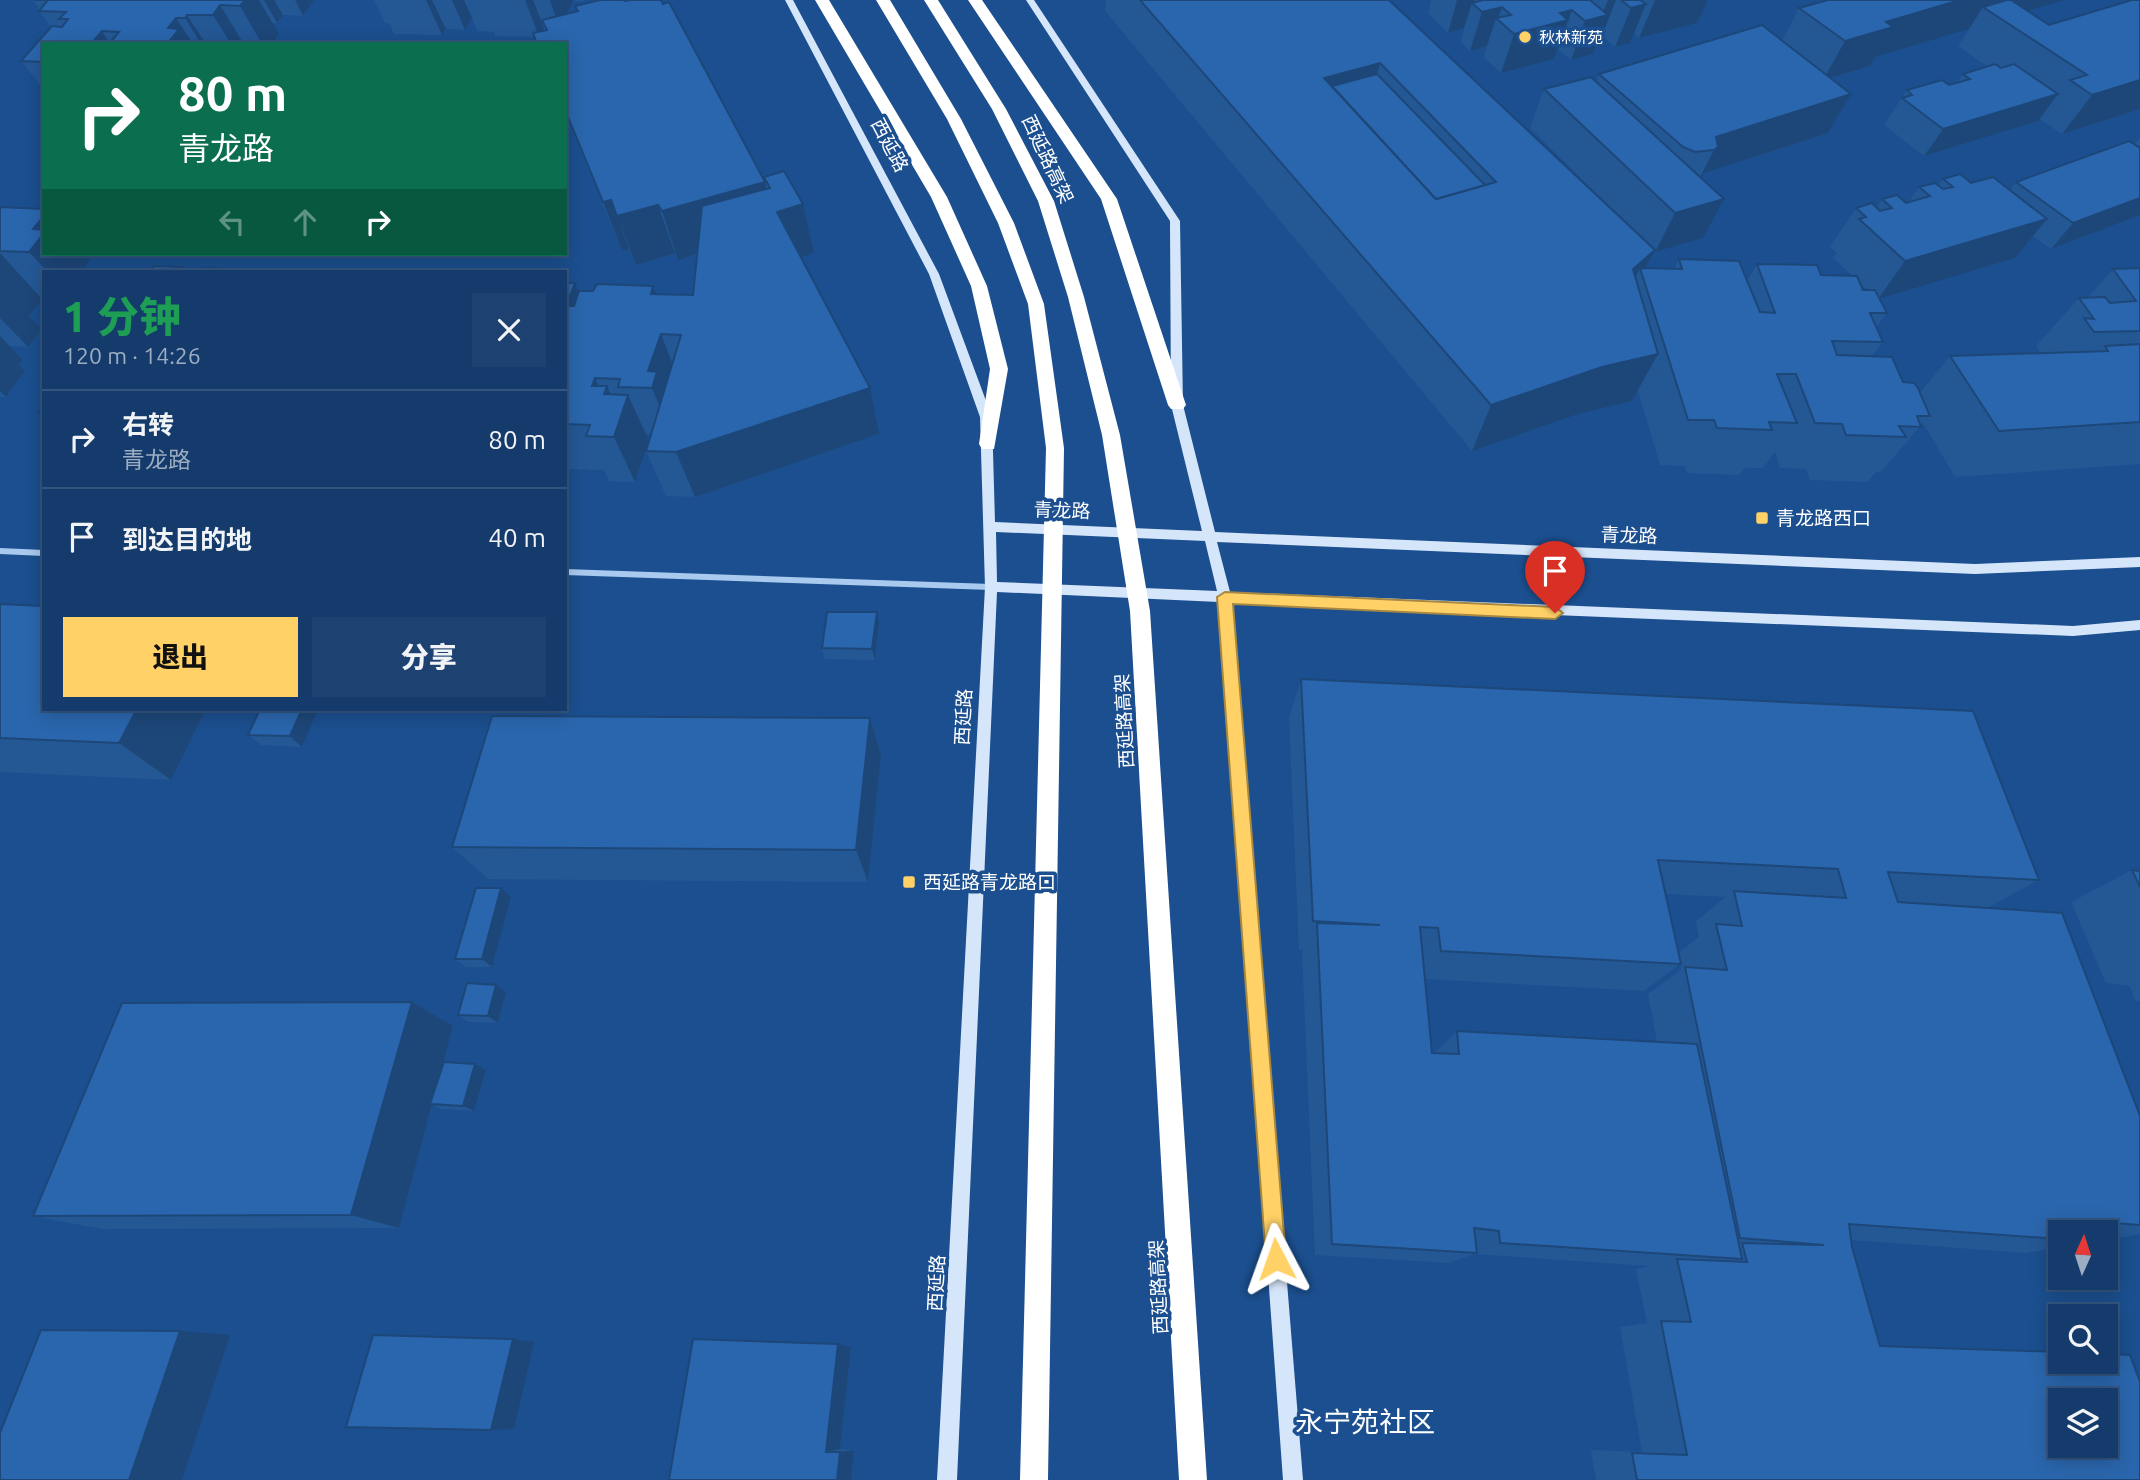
<!DOCTYPE html>
<html lang="zh">
<meta charset="utf-8">
<style>
body{margin:0;font-family:Ubuntu,"Noto Sans SC",sans-serif;background:#1d4271;color:#f1f3f6;height:100vh;display:flex;flex-direction:column;font-size:26px;white-space:nowrap}
*{box-sizing:border-box;margin:0}
p{font-size:23px;color:#9dadc1}
.icon{flex:none;width:38px;height:38px;fill:none;stroke:currentColor;stroke-width:2;stroke-linecap:round;stroke-linejoin:round}
.map{position:relative;flex:1;overflow:hidden}
.side{position:absolute;left:42px;top:270px;width:525px;height:441px;display:flex;flex-direction:column;background:#143b6b;border-radius:0px;box-shadow:0 4px 18px #0003,0 0 0 2px #33557e}
.side>*{flex:none}
.guide{position:absolute;left:42px;top:42px;width:525px;height:214px;border-radius:0px;box-shadow:0 4px 18px #0003,0 0 0 2px #33557e;background:#0b6e4f;color:#fff;overflow:hidden}
.needle{width:46px;rotate:3deg}
.controls{position:absolute;left:2048px;top:1220px;display:grid;gap:14px}
.controls a{display:grid;place-items:center;width:70px;height:70px;border-radius:0px;background:#143b6b;box-shadow:0 4px 18px #0003,0 0 0 2px #33557e;font-size:35px}
.pin{position:absolute;display:grid;place-items:center;width:60px;height:60px;color:#fff;margin:-72px -30px;border-radius:50% 50% 50% 0;rotate:-45deg;box-shadow:0 0 7px #0007}
.pin .icon{rotate:45deg}
.me{position:absolute;width:77px;margin:-38px;rotate:356deg;stroke-linejoin:round;filter:drop-shadow(0 0 5px #0008)}
.turn{display:flex;align-items:center;gap:24px;height:147px;padding:0 21px;font-size:32px}
.turn .icon{width:91px;height:91px;stroke-width:2.5}
.turn b{display:block;font-size:49px;line-height:60px}
.lanes{display:flex;align-items:center;height:66px;padding:0 21px;background:#0003;justify-content:center;gap:35px;direction:ltr}
.lanes .off{opacity:.35}
.round{display:grid;place-items:center;flex:none;width:74px;height:74px;border-radius:0px;background:#1d4271}
.overview{display:flex;align-items:center;justify-content:space-between;height:119px;padding:0 21px}
h1{font-size:42px;font-weight:800;line-height:52px;color:#1e9e55}
.action{display:flex;gap:14px;margin-top:auto;padding:14px 21px}
.action a{flex:1;height:80px;border-radius:0px;background:#ffd166;color:#111;font-size:28px;font-weight:800;line-height:80px;text-align:center}
.action a+a{background:#1d4271;color:#f1f3f6}
ul{padding:0;list-style:none}
li{display:flex;align-items:center;gap:21px;height:98px;padding:0 21px;border-top:2px solid #33557e}
li div{flex:1}
li b{display:block;font-size:26px}
li em{font-style:normal}
.map>svg:first-child{display:block}
.lines{fill:none;stroke-linecap:round;stroke-linejoin:round}
.street{stroke:#a9c9ee;stroke-width:6}
.secondary{fill:#d6e6fa;fill-rule:evenodd}
.highway{fill:#fff;fill-rule:evenodd}
.wall{fill:#245895;fill-rule:evenodd}
.shaded-wall{fill:#1d4779}
.building{fill:#2a66ad;stroke:#1d4779;stroke-width:2;fill-rule:evenodd}
.route{fill:#ffd166;stroke:#a68842;stroke-width:2}
.poi-dot{fill:#ffd166;stroke:#1b4f8f;stroke-width:2.5}
.labels{text-anchor:middle;dominant-baseline:central;stroke-width:7;stroke-linejoin:round;paint-order:stroke}
.far-poi-label{font-size:16px;fill:#fff;stroke:#1b4f8f;text-anchor:start}
.street-label{font-size:19px;fill:#fff;stroke:#1b4f8f}
.poi-label{font-size:19px;fill:#fff;stroke:#1b4f8f;text-anchor:start}
.near-quarter-label{font-size:28px;fill:#fff;stroke:#1b4f8f}
</style>
<div class="map">
<svg width="2140" height="1480" viewBox="0 0 2140 1480">
<rect width="100%" height="100%" fill="#1b4f8f"/>
<g class="lines">
<!-- street -->
<g class="street">
<polyline points="0,551 44,553"/>
<polyline points="565,572 991,587"/>
</g>
<!-- secondary -->
<path class="secondary" d="M785,0H793L939,274L992,417L995,522L1202,531L1171,405L1170,221L1026,0H1034L1180,221L1183,405L1215,532L1975,564L2140,557V567L1975,574L1217,542L1230,592L2073,626L2140,620V630L2073,636L1232,602L1303,1480H1283L1219,602L997,592L957,1480H937L985,587L980,417L929,274ZM996,532L1205,541L1217,591L997,582Z"/>
<!-- highway -->
<g class="highway">
<polygon points="815,0 829,0 947,197 987,286 1008,369 994,449 982,449 979,444 990,369 971,286 931,197"/>
<polygon points="876,0 890,0 961,119 1014,223 1044,304 1064,448 1048,1480 1020,1480 1046,448 1028,304 998,223 947,119"/>
<polygon points="924,0 938,0 1006,109 1054,201 1084,297 1120,435 1150,611 1207,1480 1179,1480 1130,611 1102,435 1068,297 1038,201 992,109"/>
<polygon points="968,0 982,0 1117,199 1186,405 1183,409 1171,409 1168,405 1101,199"/>
</g>
</g>
<!-- wall -->
<g class="wall">
<polygon points="33,0 314,0 303,16 283,15 277,23 272,23 279,34 274,41 276,44 44,44 44,90 21,61 51,27 39,11 40,10"/>
<polygon points="374,0 584,0 584,1 574,1 568,14 577,12 575,6 765,182 766,188 764,177 814,253 801,257 879,434 695,497 666,496 646,451 651,434 645,433 649,441 635,482 609,481 604,470 565,469 565,283 575,283 579,292 693,295 697,255 678,260 675,253 636,265 629,249 622,251 565,114 565,44 535,37 495,36 494,32 477,31 472,18 465,30 446,29 442,35 394,34 389,23 385,23"/>
<path d="M1106,0H1389L1617,214L1530,128L1544,89L1596,82L1599,74L1782,41L1799,8L2065,0L2028,11L2049,25L2140,0V109L2062,134L2040,119L2048,108L2038,121L1924,156L1884,125L1907,90L1949,85L1957,83L1963,74L1988,67L1958,46L1969,29L1875,57L1870,66L1830,78L1851,94L1828,133L1704,173L1702,178L1703,238L1655,252L1654,251L1646,268L1674,269L1679,259L1747,281L1757,264L1821,275L1853,276L1833,258L1837,253L1830,247L1856,208H1877L1882,199L1906,203L1909,202L1919,187L1938,185L1943,179L2010,190L2016,182L2134,145L2140,138V215L2051,249L2033,236L2015,258L1879,298L1887,313L1876,327L1883,342L1871,357L1903,382L1920,393L1950,356L2041,354L2036,346L2079,298H2087L2113,269L2140,268V464L1955,477L1923,423L1881,472H1876L1867,482L1810,480L1806,469L1780,468L1775,452L1763,468H1745L1739,475L1687,473L1685,466L1660,465L1638,391L1632,401L1578,414L1472,451L1105,11ZM1859,282L1868,290H1863Z"/>
<polygon points="1431,0 1708,0 1697,23 1639,38 1634,33 1630,43 1615,47 1602,36 1599,37 1593,54 1571,60 1558,49 1554,59 1501,73 1484,57 1487,46 1470,51 1461,42 1464,28 1448,33 1428,13"/>
<polygon points="0,207 91,258 82,271 44,271 44,299 42,299 29,316 42,329 28,347 10,346 23,360 19,365 25,371 6,397 0,397"/>
<polygon points="0,604 44,709 206,709 171,780 0,772"/>
<polygon points="879,624 875,660 825,659 822,648"/>
<path d="M1301,679L2039,880L1987,908L2140,1116V1234L2108,1240L2105,1239V1232H2060V1247L2026,1253L1851,1240L1852,1247L1880,1346L2140,1480H1596L1591,1450L1642,1452L1620,1327L1647,1323L1636,1269L1650,1266L1474,1254L1449,1263L1315,1255L1302,952L1303,950H1299L1289,718ZM1666,894L1726,897L1696,921L1699,937L1678,953ZM1680,964L1681,970L1648,994L1657,1042L1457,1031L1435,1053H1432L1425,979L1644,991Z"/>
<polygon points="260,709 302,747 261,745 248,735"/>
<polygon points="870,718 881,755 868,882 488,879 452,847"/>
<polygon points="2132,870 2140,871 2140,1001 2135,1001 2130,986 2106,983 2071,902"/>
<polygon points="501,888 511,897 492,967 466,967 455,959"/>
<polygon points="506,992 498,1023 468,1022 458,1015"/>
<polygon points="412,1002 453,1026 441,1069 486,1070 474,1111 442,1109 432,1105 399,1228 102,1229 33,1216"/>
<polygon points="838,1344 851,1347 840,1449 854,1450 851,1480 669,1480"/>
</g>
<!-- shaded-wall -->
<g class="shaded-wall">
<polygon points="244,0 259,0 279,34 274,41 276,44 262,44 240,6"/>
<polygon points="264,0 274,0 283,15 277,23"/>
<polygon points="295,0 314,0 303,16"/>
<polygon points="426,0 432,0 446,29 442,35"/>
<polygon points="452,0 464,0 472,18 465,30"/>
<polygon points="525,0 533,0 544,28 539,37"/>
<polygon points="550,0 574,0 560,29"/>
<polygon points="1457,0 1475,0 1474,4 1472,3 1464,28 1448,33"/>
<polygon points="1608,0 1616,0 1602,36 1599,37 1593,54 1571,60 1585,21 1601,17"/>
<polygon points="1655,0 1708,0 1697,23 1639,38"/>
<polygon points="1960,0 2065,0 2001,19 1983,7 1969,29 1875,57 1870,66 1823,80 1845,41 1886,22"/>
<polygon points="1646,4 1630,43 1615,47 1631,8"/>
<polygon points="220,5 244,44 231,44 213,15"/>
<polygon points="1502,7 1498,20 1496,18 1487,46 1470,51 1482,12"/>
<polygon points="1572,10 1554,59 1501,73 1514,34 1560,13"/>
<polygon points="187,15 206,44 201,44 185,18"/>
<polygon points="176,18 193,44 167,44 168,28"/>
<polygon points="102,31 110,44 91,44"/>
<polygon points="1380,63 1368,113 1349,118 1324,78"/>
<polygon points="2140,80 2140,109 2062,134 2092,95"/>
<polygon points="1851,94 1828,133 1704,173 1698,186 1694,189 1714,150 1716,137"/>
<polygon points="2058,94 2038,121 1924,156 1943,129"/>
<polygon points="765,182 777,231 678,260 662,211"/>
<polygon points="2140,198 2140,215 2051,249 2073,223"/>
<polygon points="1724,199 1703,238 1655,252 1675,213"/>
<polygon points="611,200 629,249 622,251 603,202"/>
<polygon points="803,204 814,253 789,261 777,212"/>
<polygon points="658,205 675,253 636,265 617,216"/>
<polygon points="44,216 44,254 88,254 91,258 82,271 47,271 29,252 33,229"/>
<polygon points="2047,219 2015,258 1878,299 1905,261"/>
<polygon points="1655,250 1642,275 1640,268 1621,307 1633,269"/>
<polygon points="0,253 42,299 29,316 42,329 28,347 0,318"/>
<polygon points="575,283 596,331 566,306"/>
<polygon points="653,286 671,334 651,294"/>
<polygon points="661,334 679,381 671,434 652,388 648,371"/>
<polygon points="0,336 23,360 19,365 25,371 6,397 0,391"/>
<polygon points="1658,354 1632,401 1578,414 1472,451 1491,405 1602,367"/>
<polygon points="595,378 616,424 592,386"/>
<polygon points="607,386 621,418 628,395 649,441 635,482 614,437 604,394"/>
<polygon points="870,388 879,434 695,497 676,452"/>
<polygon points="877,612 879,624 875,660 872,649"/>
<polygon points="137,709 206,709 171,780 119,743"/>
<polygon points="302,709 318,709 302,747 290,736"/>
<polygon points="870,718 881,755 868,882 856,850"/>
<polygon points="501,888 511,897 492,967 482,959"/>
<polygon points="496,985 506,992 498,1023 488,1016"/>
<polygon points="412,1002 453,1026 399,1228 351,1215"/>
<polygon points="475,1064 486,1070 474,1111 463,1106"/>
<polygon points="180,1331 230,1335 182,1480 129,1480"/>
<polygon points="513,1339 534,1342 514,1429 491,1430"/>
<polygon points="838,1344 851,1347 840,1449 826,1452"/>
<polygon points="854,1450 851,1480 837,1480 840,1452"/>
</g>
<!-- building -->
<g class="building">
<polygon points="34,0 245,0 240,6 220,5 213,15 187,15 185,18 176,18 168,28 179,29 167,44 109,44 119,32 102,31 91,44 44,44 44,62 21,61 52,26 62,27 68,19 59,19 66,12 39,11 48,0"/>
<polygon points="600,0 624,0 625,1 631,0 661,0 663,4 669,2 765,182 662,211 658,205 617,216 611,200 603,202 565,110 565,44 537,44 533,33 547,30 542,20 578,11 575,6"/>
<path d="M1140,0H1389L1655,250L1633,269L1658,354L1602,367L1491,405ZM1380,63L1496,182L1436,199L1324,78Z"/>
<polygon points="1483,0 1590,0 1608,15 1585,21 1572,10 1560,13 1568,20 1514,34 1496,18 1511,15 1502,7 1482,12 1472,3"/>
<polygon points="1621,0 1640,0 1646,4 1631,8"/>
<polygon points="1828,0 1960,0 1886,22 1893,27 1845,41 1799,8"/>
<polygon points="2007,0 2011,0 2049,25 2132,0 2140,0 2140,80 2092,95 2070,80 2087,75 1983,7"/>
<polygon points="1762,25 1851,94 1716,137 1718,147 1714,150 1695,152 1683,147 1599,74"/>
<polygon points="1995,64 2001,68 2014,64 2058,94 1943,129 1902,98 1912,95 1907,90 1942,80 1949,85 1970,79 1963,74"/>
<polygon points="1377,74 1485,185 1436,199 1332,86"/>
<polygon points="1591,77 1724,199 1675,213 1544,89"/>
<polygon points="2129,141 2140,148 2140,198 2073,223 2016,182"/>
<polygon points="784,171 803,204 777,212 870,388 676,452 646,451 681,335 661,334 648,371 657,372 652,388 618,387 620,379 595,378 592,386 607,386 604,394 628,395 614,437 586,436 590,425 565,424 565,283 575,283 566,306 574,306 579,291 593,291 597,284 653,286 651,294 693,295 702,206 770,188 764,177"/>
<polygon points="1960,174 1971,183 1993,177 2047,219 1905,261 1859,219 1866,217 1856,208 1872,203 1880,211 1892,208 1882,199 1897,195 1906,203 1930,196 1919,187 1935,183 1943,189 1953,187 1943,179"/>
<polygon points="0,207 44,209 44,216 33,229 44,230 44,233 29,252 0,251"/>
<polygon points="1679,259 1739,261 1760,312 1775,313 1757,264 1817,265 1821,275 1857,276 1863,290 1875,290 1887,313 1870,313 1883,342 1832,341 1837,355 1892,357 1903,382 1914,383 1918,388 1930,416 1917,416 1921,427 1899,426 1906,437 1846,435 1842,424 1815,423 1796,374 1777,374 1797,423 1769,422 1772,430 1717,428 1714,420 1688,420 1640,268 1682,269"/>
<polygon points="154,266 182,267 180,271 150,271"/>
<polygon points="204,268 262,270 261,271 202,271"/>
<polygon points="2140,268 2140,331 2094,332 2084,318 2094,319 2079,298 2105,297 2110,303 2136,301 2113,269"/>
<polygon points="2140,344 2140,422 1999,431 1950,356 2108,351 2105,346"/>
<polygon points="44,405 44,414 38,413"/>
<polygon points="0,604 44,606 44,709 137,709 119,743 0,738"/>
<polygon points="827,612 877,612 872,649 822,648"/>
<path d="M1301,679L1973,711L2039,880L1888,872L1898,902L2062,913L2140,1116V1225L2088,1221L2092,1232H2060V1239L1849,1224L1852,1247L1880,1346L2060,1352V1362H2105V1354L2130,1355L2140,1382V1480H1637L1632,1453L1687,1455L1661,1321L1691,1322L1677,1259L1747,1262L1742,1243L1824,1245L1740,1238L1685,967L1727,970L1716,924L1742,926L1734,891L1846,898L1838,869L1658,860L1681,964L1441,951L1438,928L1420,927L1432,1053L1459,1054L1457,1031L1697,1044L1742,1259L1500,1243L1499,1231L1474,1228L1477,1253L1332,1244L1317,923L1380,925L1313,921ZM2060,1400H2105V1446H2060Z"/>
<polygon points="260,709 302,709 290,736 248,735"/>
<polygon points="492,716 870,718 856,850 452,847"/>
<polygon points="2132,870 2140,871 2140,887"/>
<polygon points="476,888 501,888 482,959 455,959"/>
<polygon points="467,983 496,985 488,1016 458,1015"/>
<polygon points="412,1002 351,1215 33,1216 122,1003"/>
<polygon points="444,1062 475,1064 463,1106 430,1104"/>
<polygon points="41,1330 180,1331 129,1480 0,1480 0,1433"/>
<polygon points="373,1335 513,1339 491,1430 346,1427"/>
<polygon points="693,1339 838,1344 826,1452 840,1452 837,1480 669,1480"/>
</g>
<!-- route -->
<polygon class="route" points="1225,592 1555,607 1563,613 1555,619 1233,604 1286,1259 1283,1266 1276,1269 1269,1266 1266,1259 1217,597"/>
<!-- markers -->
<g class="poi-dot">
<circle cx="1525" cy="37" r="7"/>
<rect x="1755" y="511" width="14" height="14" rx="3.5"/>
<rect x="902" y="875" width="14" height="14" rx="3.5"/>
</g>
<g class="labels">
<!-- far-poi labels -->
<g class="far-poi-label">
<text x="1539" y="37">秋林新苑</text>
</g>
<!-- street labels -->
<g class="street-label">
<text transform="translate(890 145) rotate(62)">西延路</text>
<text transform="translate(1048 159) rotate(65)">西延路高架</text>
<text transform="translate(1062 510) rotate(2)">青龙路</text>
<text transform="translate(1629 535) rotate(2)">青龙路</text>
<text transform="translate(963 717) rotate(-87)">西延路</text>
<text transform="translate(1124 721) rotate(-93)">西延路高架</text>
<text transform="translate(936 1283) rotate(-87)">西延路</text>
<text transform="translate(1158 1287) rotate(-93)">西延路高架</text>
</g>
<!-- poi labels -->
<g class="poi-label">
<text x="1776" y="518">青龙路西口</text>
<text x="923" y="882">西延路青龙路口</text>
</g>
<!-- near-quarter labels -->
<g class="near-quarter-label">
<text x="1365" y="1421">永宁苑社区</text>
</g>
</g>
</svg>
<div class="controls">
<a><svg class="needle" viewBox="-14 -14 28 28"><path d="M0-13l5 13h-10z" fill="#e53935"/><path d="M0 13l5-13h-10z" fill="#9dadc1"/></svg></a>
<a><svg class="icon" aria-label="search" viewBox="0 0 24 24"><circle cx="10" cy="10" r="6"/><path d="M15 15l6 6"/></svg></a>
<a><svg class="icon" aria-label="layers" viewBox="0 0 24 24"><path d="M12 4l9 5-9 5-9-5zM3 14l9 5 9-5"/></svg></a>
</div>
<div class="pin" style="left:1555px;top:613px;background:#d93025"><svg class="icon" aria-label="arrive" viewBox="0 0 24 24"><path d="M6 21V4h12l-3 4 3 4H6"/></svg></div>
<svg class="me" style="left:1276px;top:1259px" viewBox="-20 -20 40 40"><path d="M0-17L14 15 0 8-14 15z" fill="#ffd166" stroke="#fff" stroke-width="4"/></svg>
<div class="guide">
<div class="turn"><svg class="icon" aria-label="right" viewBox="0 0 24 24"><path d="M7 20v-9h11M14 6l5 5-5 5"/></svg><div><b>80 m</b>青龙路</div></div>
<div class="lanes"><svg class="icon off" aria-label="left" viewBox="0 0 24 24"><path d="M17 20v-9H6M10 6l-5 5 5 5"/></svg><svg class="icon off" aria-label="ahead" viewBox="0 0 24 24"><path d="M12 20V5M6 11l6-6 6 6"/></svg><svg class="icon" aria-label="right" viewBox="0 0 24 24"><path d="M7 20v-9h11M14 6l5 5-5 5"/></svg></div>
</div>
<section class="side">
<div class="overview"><div><h1>1 分钟</h1><p>120 m · 14:26</p></div><a class="round"><svg class="icon" aria-label="close" viewBox="0 0 24 24"><path d="M6 6l12 12M18 6L6 18"/></svg></a></div>
<ul>
<li><svg class="icon" aria-label="right" viewBox="0 0 24 24"><path d="M7 20v-9h11M14 6l5 5-5 5"/></svg><div><b>右转</b><p>青龙路</p></div><em>80 m</em></li>
<li><svg class="icon" aria-label="arrive" viewBox="0 0 24 24"><path d="M6 21V4h12l-3 4 3 4H6"/></svg><div><b>到达目的地</b></div><em>40 m</em></li>
</ul>
<div class="action"><a>退出</a><a>分享</a></div>
</section>
</div>
